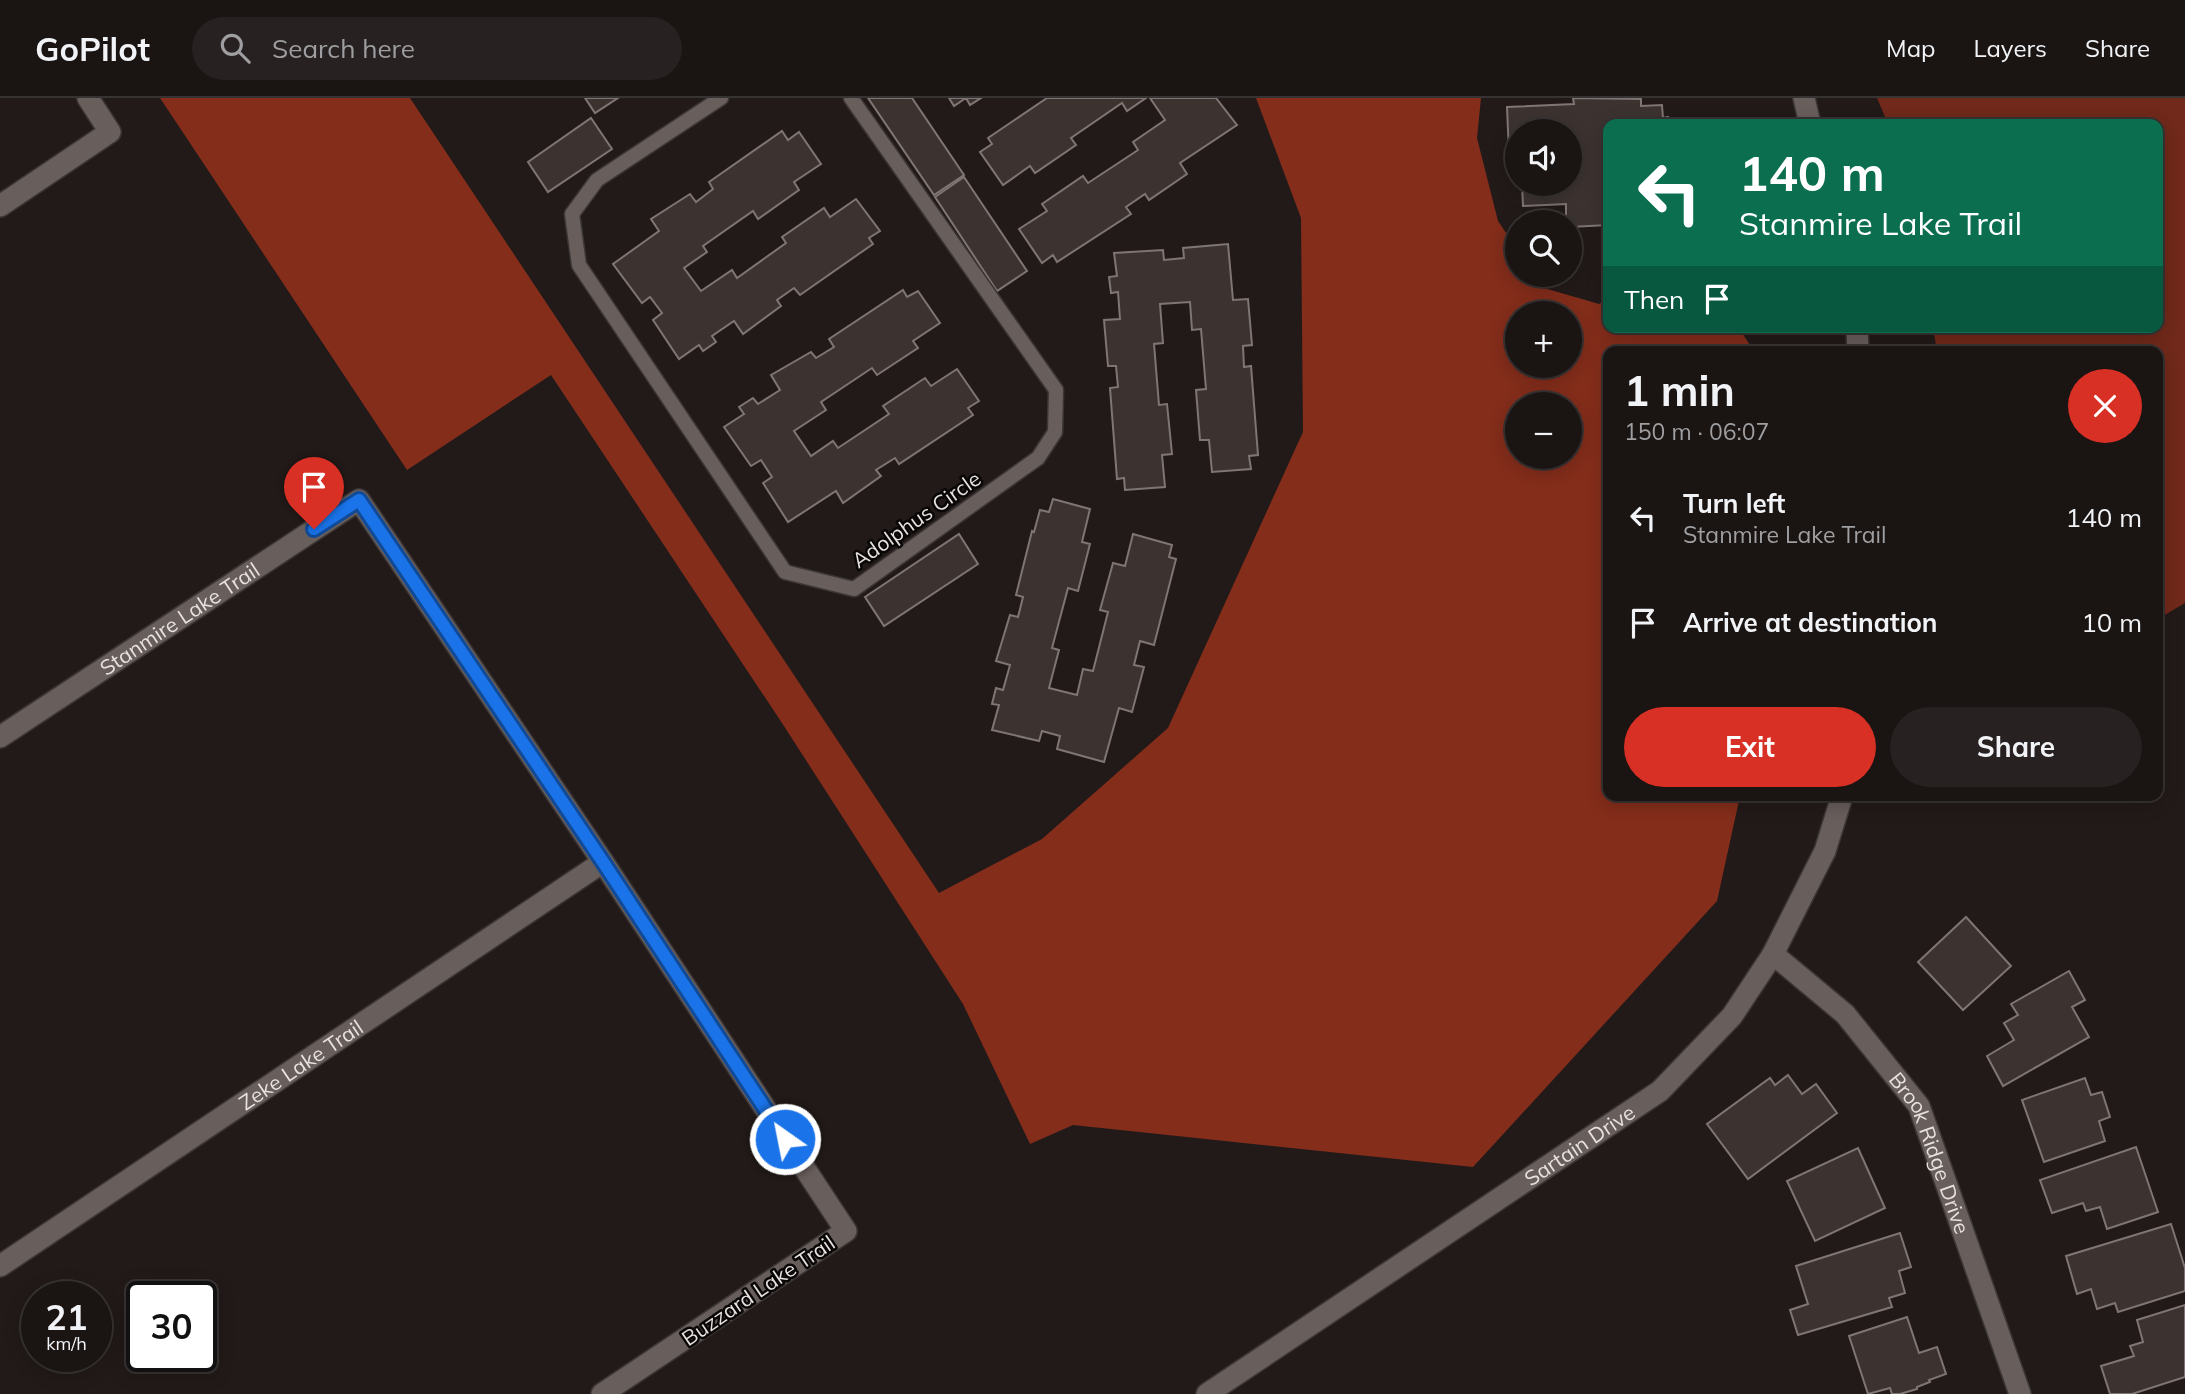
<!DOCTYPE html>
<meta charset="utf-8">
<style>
body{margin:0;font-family:Mulish,sans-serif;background:#272121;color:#f1f3f6;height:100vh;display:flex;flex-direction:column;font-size:26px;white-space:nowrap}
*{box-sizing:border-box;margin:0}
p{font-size:23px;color:#9f9ea0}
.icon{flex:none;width:38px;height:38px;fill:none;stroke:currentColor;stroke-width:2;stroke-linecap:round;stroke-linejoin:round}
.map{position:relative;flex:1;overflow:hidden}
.details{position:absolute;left:1603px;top:248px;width:560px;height:455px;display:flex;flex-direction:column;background:#1a1413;border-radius:14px;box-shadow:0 4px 18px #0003,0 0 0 2px #383333}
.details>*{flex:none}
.guide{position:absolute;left:1603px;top:21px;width:560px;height:214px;border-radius:14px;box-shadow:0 4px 18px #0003,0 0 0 2px #383333;background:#0b6e4f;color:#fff;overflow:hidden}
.buttons{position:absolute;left:1505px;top:21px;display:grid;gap:14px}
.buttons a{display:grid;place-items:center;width:77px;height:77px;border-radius:50%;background:#1a1413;box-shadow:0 4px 18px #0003,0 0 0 2px #383333;font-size:35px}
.speed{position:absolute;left:21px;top:1183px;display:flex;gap:14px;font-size:35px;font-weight:700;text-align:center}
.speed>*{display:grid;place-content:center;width:91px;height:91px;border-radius:50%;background:#1a1413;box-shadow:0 4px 18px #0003,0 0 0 2px #383333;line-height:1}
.speed small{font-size:18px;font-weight:400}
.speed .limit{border:4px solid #111;border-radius:10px;background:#fff;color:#111}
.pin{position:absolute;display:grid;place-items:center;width:60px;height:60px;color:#fff;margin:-72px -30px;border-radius:50% 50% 50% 0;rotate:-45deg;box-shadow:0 0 7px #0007}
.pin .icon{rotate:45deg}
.me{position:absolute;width:77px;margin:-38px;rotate:327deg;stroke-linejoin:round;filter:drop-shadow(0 0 5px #0008)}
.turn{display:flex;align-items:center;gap:24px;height:147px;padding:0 21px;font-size:32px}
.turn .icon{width:91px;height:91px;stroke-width:2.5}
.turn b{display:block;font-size:49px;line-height:60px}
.then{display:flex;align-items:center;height:66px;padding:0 21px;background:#0003;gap:14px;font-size:26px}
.round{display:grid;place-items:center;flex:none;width:74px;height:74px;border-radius:37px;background:#272121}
.head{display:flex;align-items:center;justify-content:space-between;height:119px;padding:0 21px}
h1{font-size:42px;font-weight:700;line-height:52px}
.cta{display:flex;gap:14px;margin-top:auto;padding:14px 21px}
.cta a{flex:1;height:80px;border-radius:42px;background:#d93025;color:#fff;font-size:28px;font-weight:700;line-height:80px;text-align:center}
.cta a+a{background:#272121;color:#f1f3f6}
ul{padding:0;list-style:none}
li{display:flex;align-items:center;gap:21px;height:105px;padding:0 21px}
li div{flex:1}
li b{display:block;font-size:26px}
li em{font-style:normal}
header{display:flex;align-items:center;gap:42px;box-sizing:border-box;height:98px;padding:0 35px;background:#1a1413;border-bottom:2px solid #383333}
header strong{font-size:33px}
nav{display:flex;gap:38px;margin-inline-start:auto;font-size:24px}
.search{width:490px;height:63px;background:#272121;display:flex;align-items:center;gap:18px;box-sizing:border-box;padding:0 24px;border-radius:38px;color:#9f9ea0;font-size:26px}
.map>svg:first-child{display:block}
.green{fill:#70291a}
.forest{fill:#842d1b;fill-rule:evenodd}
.building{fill:#3c3331;stroke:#7f7573;stroke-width:2}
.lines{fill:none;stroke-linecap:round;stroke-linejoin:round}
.service-casing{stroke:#3b3635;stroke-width:17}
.minor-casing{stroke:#3b3635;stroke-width:24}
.service{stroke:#685e5c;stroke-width:14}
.minor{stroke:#685e5c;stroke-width:21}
.route-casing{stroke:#114b97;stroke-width:18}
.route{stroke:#1a73e8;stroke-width:12}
.labels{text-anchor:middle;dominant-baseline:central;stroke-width:5;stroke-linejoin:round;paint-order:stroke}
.street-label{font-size:21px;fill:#e7e2e0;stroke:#090606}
</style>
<header>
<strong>GoPilot</strong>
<div class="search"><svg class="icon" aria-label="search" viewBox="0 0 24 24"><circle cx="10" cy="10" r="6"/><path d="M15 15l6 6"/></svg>Search here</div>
<nav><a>Map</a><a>Layers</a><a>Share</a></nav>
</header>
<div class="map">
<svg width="2185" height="1296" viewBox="0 0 2185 1296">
<rect width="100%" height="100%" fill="#221a19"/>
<!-- green -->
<polygon class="green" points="1877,0 2185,0 2185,505 2158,521 2158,254 1937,254 1933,229 2158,229 2158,26 1888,26"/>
<!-- forest -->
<path class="forest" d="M160,0H410L939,795L1042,741L1168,630L1303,334L1301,120L1256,0H1481L1477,40L1498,123L1517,151V177H1535L1544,190L1599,206L1608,201V229H1738L1752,250V254H1608V698H1740L1717,803L1473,1069L1073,1027L1030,1046L963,906L782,625L551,277L407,372ZM1517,215H1570V268H1517ZM1517,306H1570V359H1517Z"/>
<!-- building -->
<g class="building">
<polygon points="585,0 618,0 595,15"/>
<polygon points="868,0 912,0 964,77 934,97"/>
<polygon points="949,0 981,0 970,7 966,0 954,8"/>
<polygon points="1047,0 1146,0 1127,13 1122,5 1071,40 1076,47 1035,75 1030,68 1003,87 980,54 992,46 988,40"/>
<polygon points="1150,0 1216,0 1237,27 1180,65 1187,76 1149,102 1145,96 1126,109 1131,116 1057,164 1053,157 1042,165 1019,131 1047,113 1042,106 1083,78 1088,85 1138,52 1133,44 1165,22"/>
<polygon points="1573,0 1641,1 1641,8 1662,7 1663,20 1668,19 1668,26 1608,26 1608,127 1570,129 1570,124 1566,124 1566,106 1523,108 1522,86 1570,86 1570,33 1517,33 1517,73 1516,56 1509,56 1507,9 1574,6"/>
<polygon points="591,20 612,51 548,94 528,64"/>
<polygon points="782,33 788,42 799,34 821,66 794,84 799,92 758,121 753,113 703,148 707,154 684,170 701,193 732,172 737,180 786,145 782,139 824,110 830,119 856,101 880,133 869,140 873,146 800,197 794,190 777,202 781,208 743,236 734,223 712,238 716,244 703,253 699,247 679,261 653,222 662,215 650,199 642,205 613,166 659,133 651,121 690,96 696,104 713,91 709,84"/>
<polygon points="964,79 1027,173 997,193 935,99"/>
<polygon points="1228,146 1233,202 1248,201 1252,247 1243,248 1244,269 1251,268 1258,357 1249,358 1251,371 1212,374 1209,342 1200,342 1196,292 1206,291 1201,231 1192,232 1190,204 1160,206 1163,245 1154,246 1159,307 1167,306 1172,356 1162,357 1165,389 1125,392 1124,380 1117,381 1110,290 1118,289 1116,268 1108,268 1104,222 1120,221 1118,194 1111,195 1109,179 1117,178 1114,155 1163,152 1164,162 1184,160 1183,150"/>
<polygon points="903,192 907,199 918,193 940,225 913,243 918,250 877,277 872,270 821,304 826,312 794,333 811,358 833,343 838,350 889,316 883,308 925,280 931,288 957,271 979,303 968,310 973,317 899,366 895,360 876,372 881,378 843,405 836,393 788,424 763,385 772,379 761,362 751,368 724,329 744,316 739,309 753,300 758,306 780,292 771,277 811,254 816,260 834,249 829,241"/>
<polygon points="1053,401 1090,411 1082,444 1090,446 1078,493 1068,490 1052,550 1059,552 1049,590 1077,597 1083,571 1093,573 1108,514 1100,512 1113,465 1125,468 1133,436 1172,447 1169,459 1176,461 1154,547 1140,543 1134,567 1144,569 1132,614 1119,610 1104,664 1057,651 1060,638 1042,633 1039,643 992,632 999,607 992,606 996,590 1003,592 1010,567 996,563 1010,517 1018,519 1023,499 1016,497 1032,433 1034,434 1040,412 1049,414"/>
<polygon points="959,436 978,466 884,528 865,499"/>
<polygon points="1966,819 2011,868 1963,912 1918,864"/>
<polygon points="2069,873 2085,902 2072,909 2089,939 2003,988 1987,958 2014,942 2004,925 2018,917 2011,906"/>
<polygon points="1788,977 1802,996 1816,986 1837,1015 1748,1081 1707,1026 1770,980 1775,987"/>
<polygon points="2085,980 2091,997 2102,994 2110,1019 2099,1023 2105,1043 2044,1064 2022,1002"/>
<polygon points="2136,1049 2158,1114 2107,1131 2100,1109 2086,1113 2083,1105 2052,1115 2040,1082"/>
<polygon points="1858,1050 1885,1110 1815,1143 1787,1083"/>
<polygon points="2171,1126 2185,1170 2185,1193 2118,1214 2115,1205 2097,1211 2091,1191 2077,1196 2066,1158"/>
<polygon points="1900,1135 1911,1169 1899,1173 1905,1195 1889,1200 1892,1209 1798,1237 1790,1212 1808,1206 1796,1168"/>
<polygon points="2185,1207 2185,1279 2132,1296 2110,1296 2101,1268 2134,1258 2130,1248 2143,1244 2137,1222"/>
<polygon points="1907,1219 1919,1255 1937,1249 1946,1276 1929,1282 1930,1284 1917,1289 1917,1291 1900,1296 1892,1296 1890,1290 1868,1296 1849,1238"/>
</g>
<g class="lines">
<!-- service casing -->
<g class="service-casing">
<polyline id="service" points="721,0 597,82 572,116 579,167 785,474 854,491 1038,360 1055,334 1056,292 851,0"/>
</g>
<!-- minor casing -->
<g class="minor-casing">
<g id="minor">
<polyline points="1804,0 1810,26"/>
<polyline points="0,108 110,34 88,0"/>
<polyline points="1857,229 1858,254"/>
<path id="s1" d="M0,639L359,402L603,764L846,1133L602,1296"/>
<path id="s2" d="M1773,856L1845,916L1919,1008L2020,1296"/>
<path id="s3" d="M0,1168L603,764"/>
<path id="s4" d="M1207,1296L1660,993L1732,918L1773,856L1825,753L1842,698"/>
</g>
</g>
<!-- service -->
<use href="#service" class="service"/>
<!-- minor -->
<use href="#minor" class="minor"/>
</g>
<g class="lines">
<!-- route casing -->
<g class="route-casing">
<polyline id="route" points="314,431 359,402 603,764 785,1041"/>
</g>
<!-- route -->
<use href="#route" class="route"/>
</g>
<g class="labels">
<!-- street labels -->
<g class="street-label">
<text transform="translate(916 421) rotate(-35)">Adolphus Circle</text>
<text stroke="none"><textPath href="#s1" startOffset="215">Stanmire Lake Trail</textPath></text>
<text stroke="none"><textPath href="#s3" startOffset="362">Zeke Lake Trail</textPath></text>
<text stroke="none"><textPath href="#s4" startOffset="448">Sartain Drive</textPath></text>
<text stroke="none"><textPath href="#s2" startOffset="259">Brook Ridge Drive</textPath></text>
<text transform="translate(758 1192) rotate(-34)">Buzzard Lake Trail</text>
</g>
</g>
</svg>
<div class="buttons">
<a><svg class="icon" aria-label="sound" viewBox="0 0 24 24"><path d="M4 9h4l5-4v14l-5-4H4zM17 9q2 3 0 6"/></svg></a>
<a><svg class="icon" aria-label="search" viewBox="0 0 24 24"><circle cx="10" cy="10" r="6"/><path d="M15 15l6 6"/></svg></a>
<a>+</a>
<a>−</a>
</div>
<div class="speed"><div>21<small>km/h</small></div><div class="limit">30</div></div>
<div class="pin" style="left:314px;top:431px;background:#d93025"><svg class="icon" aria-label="arrive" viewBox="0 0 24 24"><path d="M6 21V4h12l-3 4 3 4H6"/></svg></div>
<svg class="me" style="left:785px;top:1041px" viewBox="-20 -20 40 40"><circle r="17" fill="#1a73e8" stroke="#fff" stroke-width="3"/><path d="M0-11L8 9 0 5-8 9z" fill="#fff"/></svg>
<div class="guide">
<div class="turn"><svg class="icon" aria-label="left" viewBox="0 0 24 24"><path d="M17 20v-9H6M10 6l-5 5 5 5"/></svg><div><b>140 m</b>Stanmire Lake Trail</div></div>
<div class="then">Then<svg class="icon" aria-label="arrive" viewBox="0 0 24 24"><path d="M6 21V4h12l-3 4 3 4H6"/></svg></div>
</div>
<section class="details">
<div class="head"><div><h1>1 min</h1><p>150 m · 06:07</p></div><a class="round" style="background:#d93025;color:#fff"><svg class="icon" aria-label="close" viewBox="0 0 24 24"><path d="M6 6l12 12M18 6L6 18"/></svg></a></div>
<ul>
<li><svg class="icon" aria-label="left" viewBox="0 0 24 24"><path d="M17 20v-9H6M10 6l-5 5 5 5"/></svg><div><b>Turn left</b><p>Stanmire Lake Trail</p></div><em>140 m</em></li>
<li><svg class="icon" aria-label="arrive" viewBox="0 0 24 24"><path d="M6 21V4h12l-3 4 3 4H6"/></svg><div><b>Arrive at destination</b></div><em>10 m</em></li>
</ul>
<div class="cta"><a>Exit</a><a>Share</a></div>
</section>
</div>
